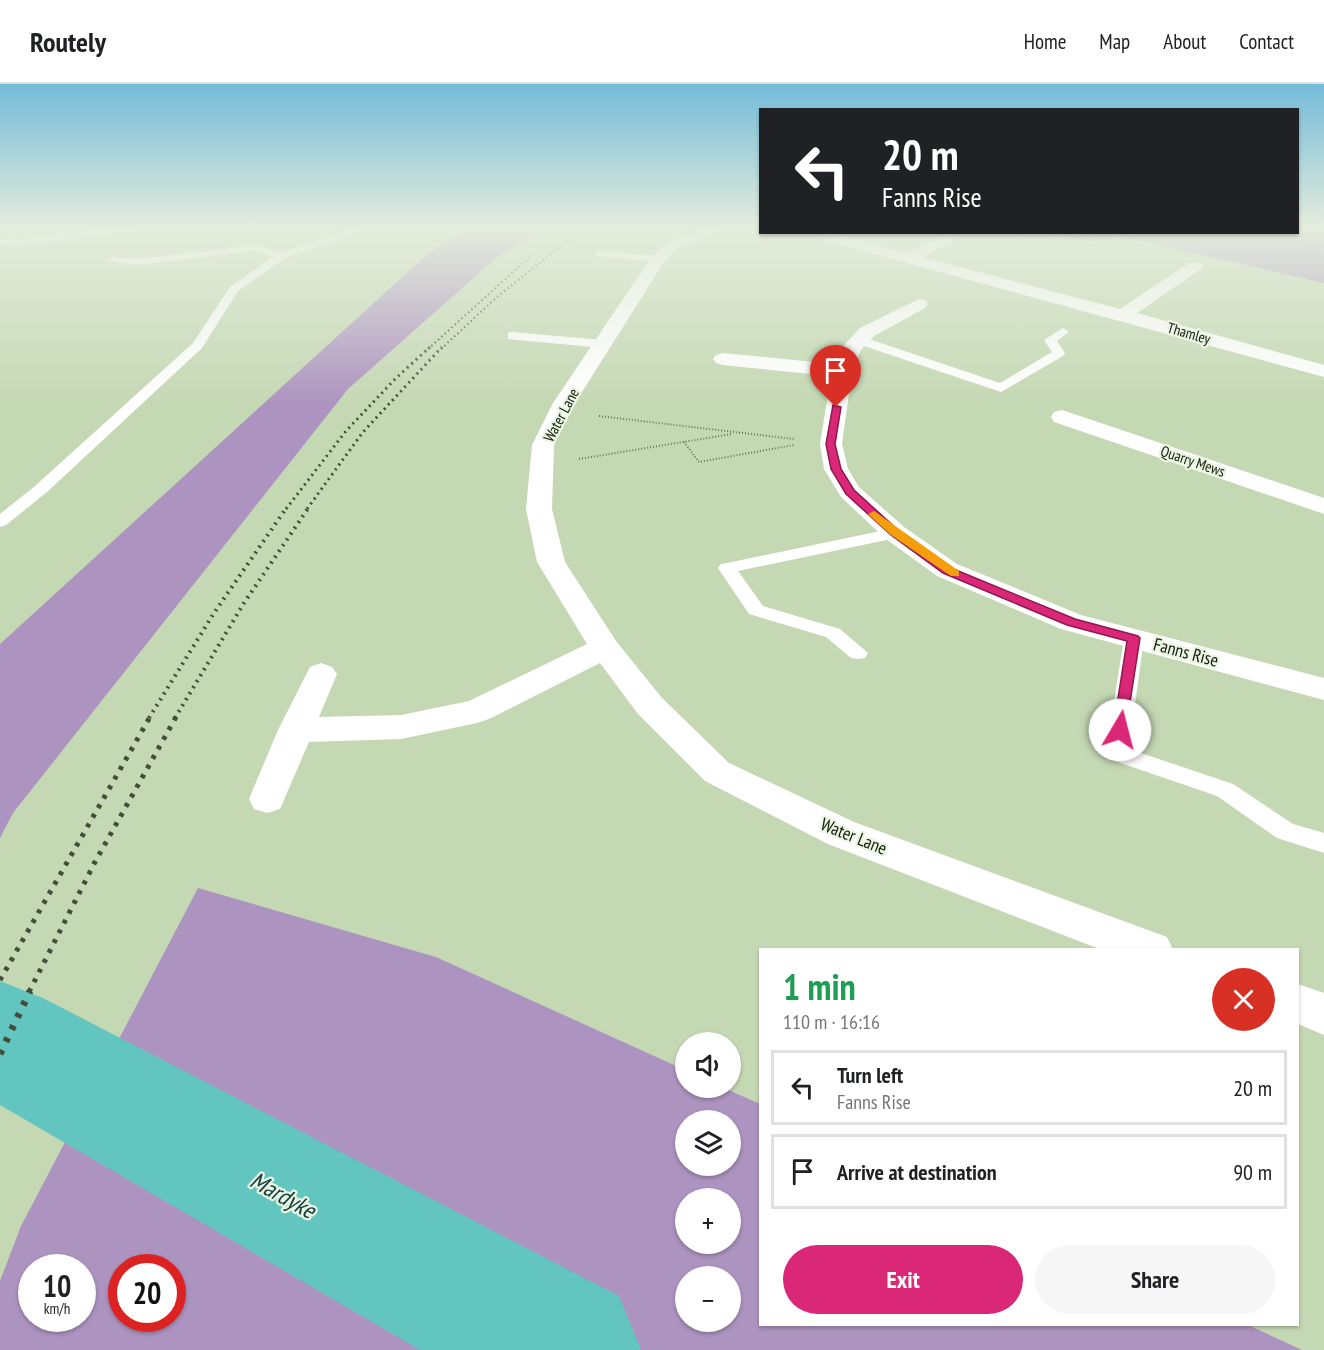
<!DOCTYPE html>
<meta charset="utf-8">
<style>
body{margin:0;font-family:"PT Sans Narrow",sans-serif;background:#f6f6f6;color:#202124;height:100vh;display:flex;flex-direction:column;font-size:22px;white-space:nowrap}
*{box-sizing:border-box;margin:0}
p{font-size:20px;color:#757577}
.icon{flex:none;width:33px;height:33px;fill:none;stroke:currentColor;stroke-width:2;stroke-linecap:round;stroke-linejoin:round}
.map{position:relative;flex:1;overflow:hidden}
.panel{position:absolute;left:759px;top:864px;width:540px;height:378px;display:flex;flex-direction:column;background:#fff;border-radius:0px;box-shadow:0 2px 4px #0004}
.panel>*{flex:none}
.guide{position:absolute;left:759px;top:24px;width:540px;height:126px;border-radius:0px;box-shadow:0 2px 4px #0004;background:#202124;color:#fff;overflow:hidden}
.buttons{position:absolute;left:675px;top:948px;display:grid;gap:12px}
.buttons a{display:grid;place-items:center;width:66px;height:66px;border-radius:50%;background:#fff;box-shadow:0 2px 4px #0004;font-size:30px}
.speed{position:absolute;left:18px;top:1170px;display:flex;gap:12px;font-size:30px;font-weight:700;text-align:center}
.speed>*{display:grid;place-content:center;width:78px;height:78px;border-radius:50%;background:#fff;box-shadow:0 2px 4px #0004;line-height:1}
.speed small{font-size:15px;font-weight:400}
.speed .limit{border:9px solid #d22;background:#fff;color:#111}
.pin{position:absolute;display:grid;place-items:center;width:51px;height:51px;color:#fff;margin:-62px -26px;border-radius:50% 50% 50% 0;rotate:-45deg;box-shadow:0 0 6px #0007}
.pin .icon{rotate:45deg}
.me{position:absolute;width:66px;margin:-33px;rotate:8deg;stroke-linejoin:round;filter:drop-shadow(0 0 4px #0008)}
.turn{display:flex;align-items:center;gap:21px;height:126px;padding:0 24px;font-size:27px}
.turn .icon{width:78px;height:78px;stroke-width:2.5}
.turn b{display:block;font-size:42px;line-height:51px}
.round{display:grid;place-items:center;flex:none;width:63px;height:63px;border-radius:32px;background:#f6f6f6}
.headline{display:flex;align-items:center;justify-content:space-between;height:102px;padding:0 24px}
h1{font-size:36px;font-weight:700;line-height:45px;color:#1e9e55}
.action{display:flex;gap:12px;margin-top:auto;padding:12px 24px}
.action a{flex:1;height:69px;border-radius:36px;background:#db2777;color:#fff;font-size:24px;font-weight:700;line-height:69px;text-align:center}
.action a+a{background:#f6f6f6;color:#202124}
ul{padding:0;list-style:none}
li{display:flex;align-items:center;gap:18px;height:75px;margin:0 12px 9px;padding:0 12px;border:3px solid #e0e0e0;border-radius:0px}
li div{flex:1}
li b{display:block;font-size:22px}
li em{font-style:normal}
header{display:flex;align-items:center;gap:36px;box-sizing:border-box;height:84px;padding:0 30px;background:#fff;border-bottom:2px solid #e0e0e0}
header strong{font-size:28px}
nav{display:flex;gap:33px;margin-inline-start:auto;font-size:21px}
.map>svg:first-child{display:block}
.green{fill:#ad94c0;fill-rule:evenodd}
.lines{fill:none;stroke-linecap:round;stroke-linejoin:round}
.river{fill:#63c5bf;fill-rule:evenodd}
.path{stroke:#69765d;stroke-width:2;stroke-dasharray:1 2;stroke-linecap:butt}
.service{fill:#fff;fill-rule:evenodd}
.minor{fill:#fff;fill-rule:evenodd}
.rail-far4{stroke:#434d39;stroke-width:2;stroke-dasharray:1.5 3;stroke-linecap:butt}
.rail-far3{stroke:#434d39;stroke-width:3;stroke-dasharray:2 4;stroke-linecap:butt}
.rail-far2{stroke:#434d39;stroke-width:4;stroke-dasharray:2 5;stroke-linecap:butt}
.rail-far1{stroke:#434d39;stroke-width:5;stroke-dasharray:4 7;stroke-linecap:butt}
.rail{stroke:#434d39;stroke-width:7;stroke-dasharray:4.5 9;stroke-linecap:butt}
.route{fill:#db2777;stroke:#8e194d;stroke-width:1.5}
.slow{fill:#f59e0b}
.labels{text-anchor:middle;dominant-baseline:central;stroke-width:4.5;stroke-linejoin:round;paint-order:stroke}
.far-street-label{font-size:15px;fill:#151c0e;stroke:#ebf5e3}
.street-label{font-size:18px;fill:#151c0e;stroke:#ebf5e3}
.near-water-label{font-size:24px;font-style:italic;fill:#12403d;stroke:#ebf5e3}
</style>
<header>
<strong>Routely</strong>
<nav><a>Home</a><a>Map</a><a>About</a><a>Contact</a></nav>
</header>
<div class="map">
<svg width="1324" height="1266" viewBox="0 0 1324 1266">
<rect width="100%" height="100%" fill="#c5d8b4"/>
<!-- green -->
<g class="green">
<polygon points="474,142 547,142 496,174 348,305 13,729 0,754 0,560 432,166"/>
<polygon points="1298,142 1324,143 1324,199 1115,151 1104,156 1050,149 1298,148"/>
<path d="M198,804L436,873L685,986L686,1004H724L760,1020V1240H1246L1302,1266H0V1197L21,1142ZM686,1036H730V1082H686ZM686,1114H730V1160H686ZM32,1184H82V1234H32ZM122,1184H172V1234H122ZM686,1192H730V1238H686Z"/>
</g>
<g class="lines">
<!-- river -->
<polygon class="river" points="0,897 43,914 619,1212 641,1266 420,1266 0,1021"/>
<!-- path -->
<g class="path">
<polyline points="1043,148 1098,157"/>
<polyline points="599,332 794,355"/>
<polyline points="684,358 699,378 794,361"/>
<polyline points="579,375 732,350"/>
</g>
<!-- service -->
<g class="service">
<polygon points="135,142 165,142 160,145 0,162 0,156"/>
<polygon points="357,142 368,142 360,148 285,174 238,207 202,264 47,408 6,441 0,443 0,430 35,402 193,259 230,203 273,173 255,167 136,181 111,177 111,173 136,175 256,161 281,169"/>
<polygon points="600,167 658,172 663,175 658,178 596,172 596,168"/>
<polygon points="1063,244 1069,248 1057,257 1065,269 1063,272 1001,308 855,259 853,256 855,253 863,253 1000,299 1052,268 1044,256"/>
<polygon points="512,248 603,256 609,260 603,264 508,255 508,249"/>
<polygon points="895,444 901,445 903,449 901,453 738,487 763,522 840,545 868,569 865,574 858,575 851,574 826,553 749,530 718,484 721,480 727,479"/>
<polygon points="1134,548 1141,550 1144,554 1129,665 1233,700 1293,740 1324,749 1324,769 1277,754 1217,712 1109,675 1106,669 1124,554 1127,550"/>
</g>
<!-- minor -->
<g class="minor">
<polygon points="707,142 727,142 725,145 678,164 664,178 575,319 554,361 552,425 565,478 616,557 662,614 729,679 854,738 1167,853 1173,866 1102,866 828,760 705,697 638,630 600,579 489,635 477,639 401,655 309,658 280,725 267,729 254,725 249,715 278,646 310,583 321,579 332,583 337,590 319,633 401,631 469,617 587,560 537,478 526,425 532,361 553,319 652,172 668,158"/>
<polygon points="803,148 829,148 906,169 951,148 972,148 922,173 1120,225 1189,179 1201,179 1203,182 1201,185 1137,229 1324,281 1324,293 805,151"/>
<polygon points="919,215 925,216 928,220 925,224 874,252 861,266 852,287 842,360 848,385 859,403 904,443 957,480 1081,531 1324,594 1324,616 1061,545 937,492 886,455 841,413 824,385 820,360 831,292 723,281 716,279 713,275 716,271 723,269 835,280 845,260 860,244"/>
<polygon points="1062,326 1324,414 1324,430 1054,338 1051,333 1054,328"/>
<polygon points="1298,900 1324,909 1324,951 1298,940"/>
</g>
<!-- rail-far4 -->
<g class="rail-far4">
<polyline points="428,265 532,171"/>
<polyline points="441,265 497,213 586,142"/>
</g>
<!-- rail-far3 -->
<g class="rail-far3">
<polyline points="286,425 346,347 396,294 430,263"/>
<polyline points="307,425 363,348 442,263"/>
</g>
<!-- rail-far2 -->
<g class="rail-far2">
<polyline points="149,634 214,529 287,423"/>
<polyline points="175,634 244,519 309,423"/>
</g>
<!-- rail-far1 -->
<g class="rail-far1">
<polyline points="0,896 150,633"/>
<polyline points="29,908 95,778 176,633"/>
</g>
<!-- rail -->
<polyline class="rail" points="0,970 30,907"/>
</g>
<!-- sky -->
<linearGradient id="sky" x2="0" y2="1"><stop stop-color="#73bbd8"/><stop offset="0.45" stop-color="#e5eddd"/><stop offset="1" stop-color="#e5eddd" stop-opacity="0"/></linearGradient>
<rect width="1324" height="319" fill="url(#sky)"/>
<!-- route -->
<polygon class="route" points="833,321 841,323 835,360 841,385 854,406 899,447 951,484 1075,535 1138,552 1140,554 1125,650 1120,651 1113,646 1127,557 1067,541 943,489 891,451 846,410 831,385 826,360"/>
<!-- slow -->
<polygon class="slow" points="874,427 959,487 959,492 951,492 891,451 870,432 868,430"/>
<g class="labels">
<!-- far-street labels -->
<g class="far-street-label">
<text transform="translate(1189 249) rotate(16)">Thamley</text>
<text transform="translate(561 331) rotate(-62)">Water Lane</text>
<text transform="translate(1193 377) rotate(19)">Quarry Mews</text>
</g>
<!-- street labels -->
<g class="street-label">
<text transform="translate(1186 568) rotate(15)">Fanns Rise</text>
<text transform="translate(854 752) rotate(22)">Water Lane</text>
</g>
<!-- near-water labels -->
<g class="near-water-label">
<text transform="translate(283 1111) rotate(29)">Mardyke</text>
</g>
</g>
</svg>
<div class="buttons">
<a><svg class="icon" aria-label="sound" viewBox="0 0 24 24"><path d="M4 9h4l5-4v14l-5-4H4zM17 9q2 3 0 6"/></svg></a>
<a><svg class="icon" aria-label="layers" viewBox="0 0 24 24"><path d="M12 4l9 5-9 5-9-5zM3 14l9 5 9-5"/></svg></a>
<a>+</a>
<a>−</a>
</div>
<div class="speed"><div>10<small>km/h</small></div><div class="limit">20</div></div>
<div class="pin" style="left:836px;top:323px;background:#d93025"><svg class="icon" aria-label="arrive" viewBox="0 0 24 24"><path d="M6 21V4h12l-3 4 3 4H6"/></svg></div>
<svg class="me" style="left:1120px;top:646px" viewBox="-20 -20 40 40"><circle r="19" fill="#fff"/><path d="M0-13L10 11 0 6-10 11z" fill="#db2777"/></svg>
<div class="guide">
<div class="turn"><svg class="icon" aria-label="left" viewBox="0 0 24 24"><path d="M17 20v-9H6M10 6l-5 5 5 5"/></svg><div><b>20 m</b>Fanns Rise</div></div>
</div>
<section class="panel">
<div class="headline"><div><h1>1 min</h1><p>110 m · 16:16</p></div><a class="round" style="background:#d93025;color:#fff"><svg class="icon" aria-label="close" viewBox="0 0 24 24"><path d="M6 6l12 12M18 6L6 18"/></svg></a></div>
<ul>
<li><svg class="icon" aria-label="left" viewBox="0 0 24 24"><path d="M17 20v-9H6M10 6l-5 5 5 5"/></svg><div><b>Turn left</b><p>Fanns Rise</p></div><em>20 m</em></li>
<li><svg class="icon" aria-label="arrive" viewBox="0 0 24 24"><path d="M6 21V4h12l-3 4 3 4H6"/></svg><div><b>Arrive at destination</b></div><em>90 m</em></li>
</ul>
<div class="action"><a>Exit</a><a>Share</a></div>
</section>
</div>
